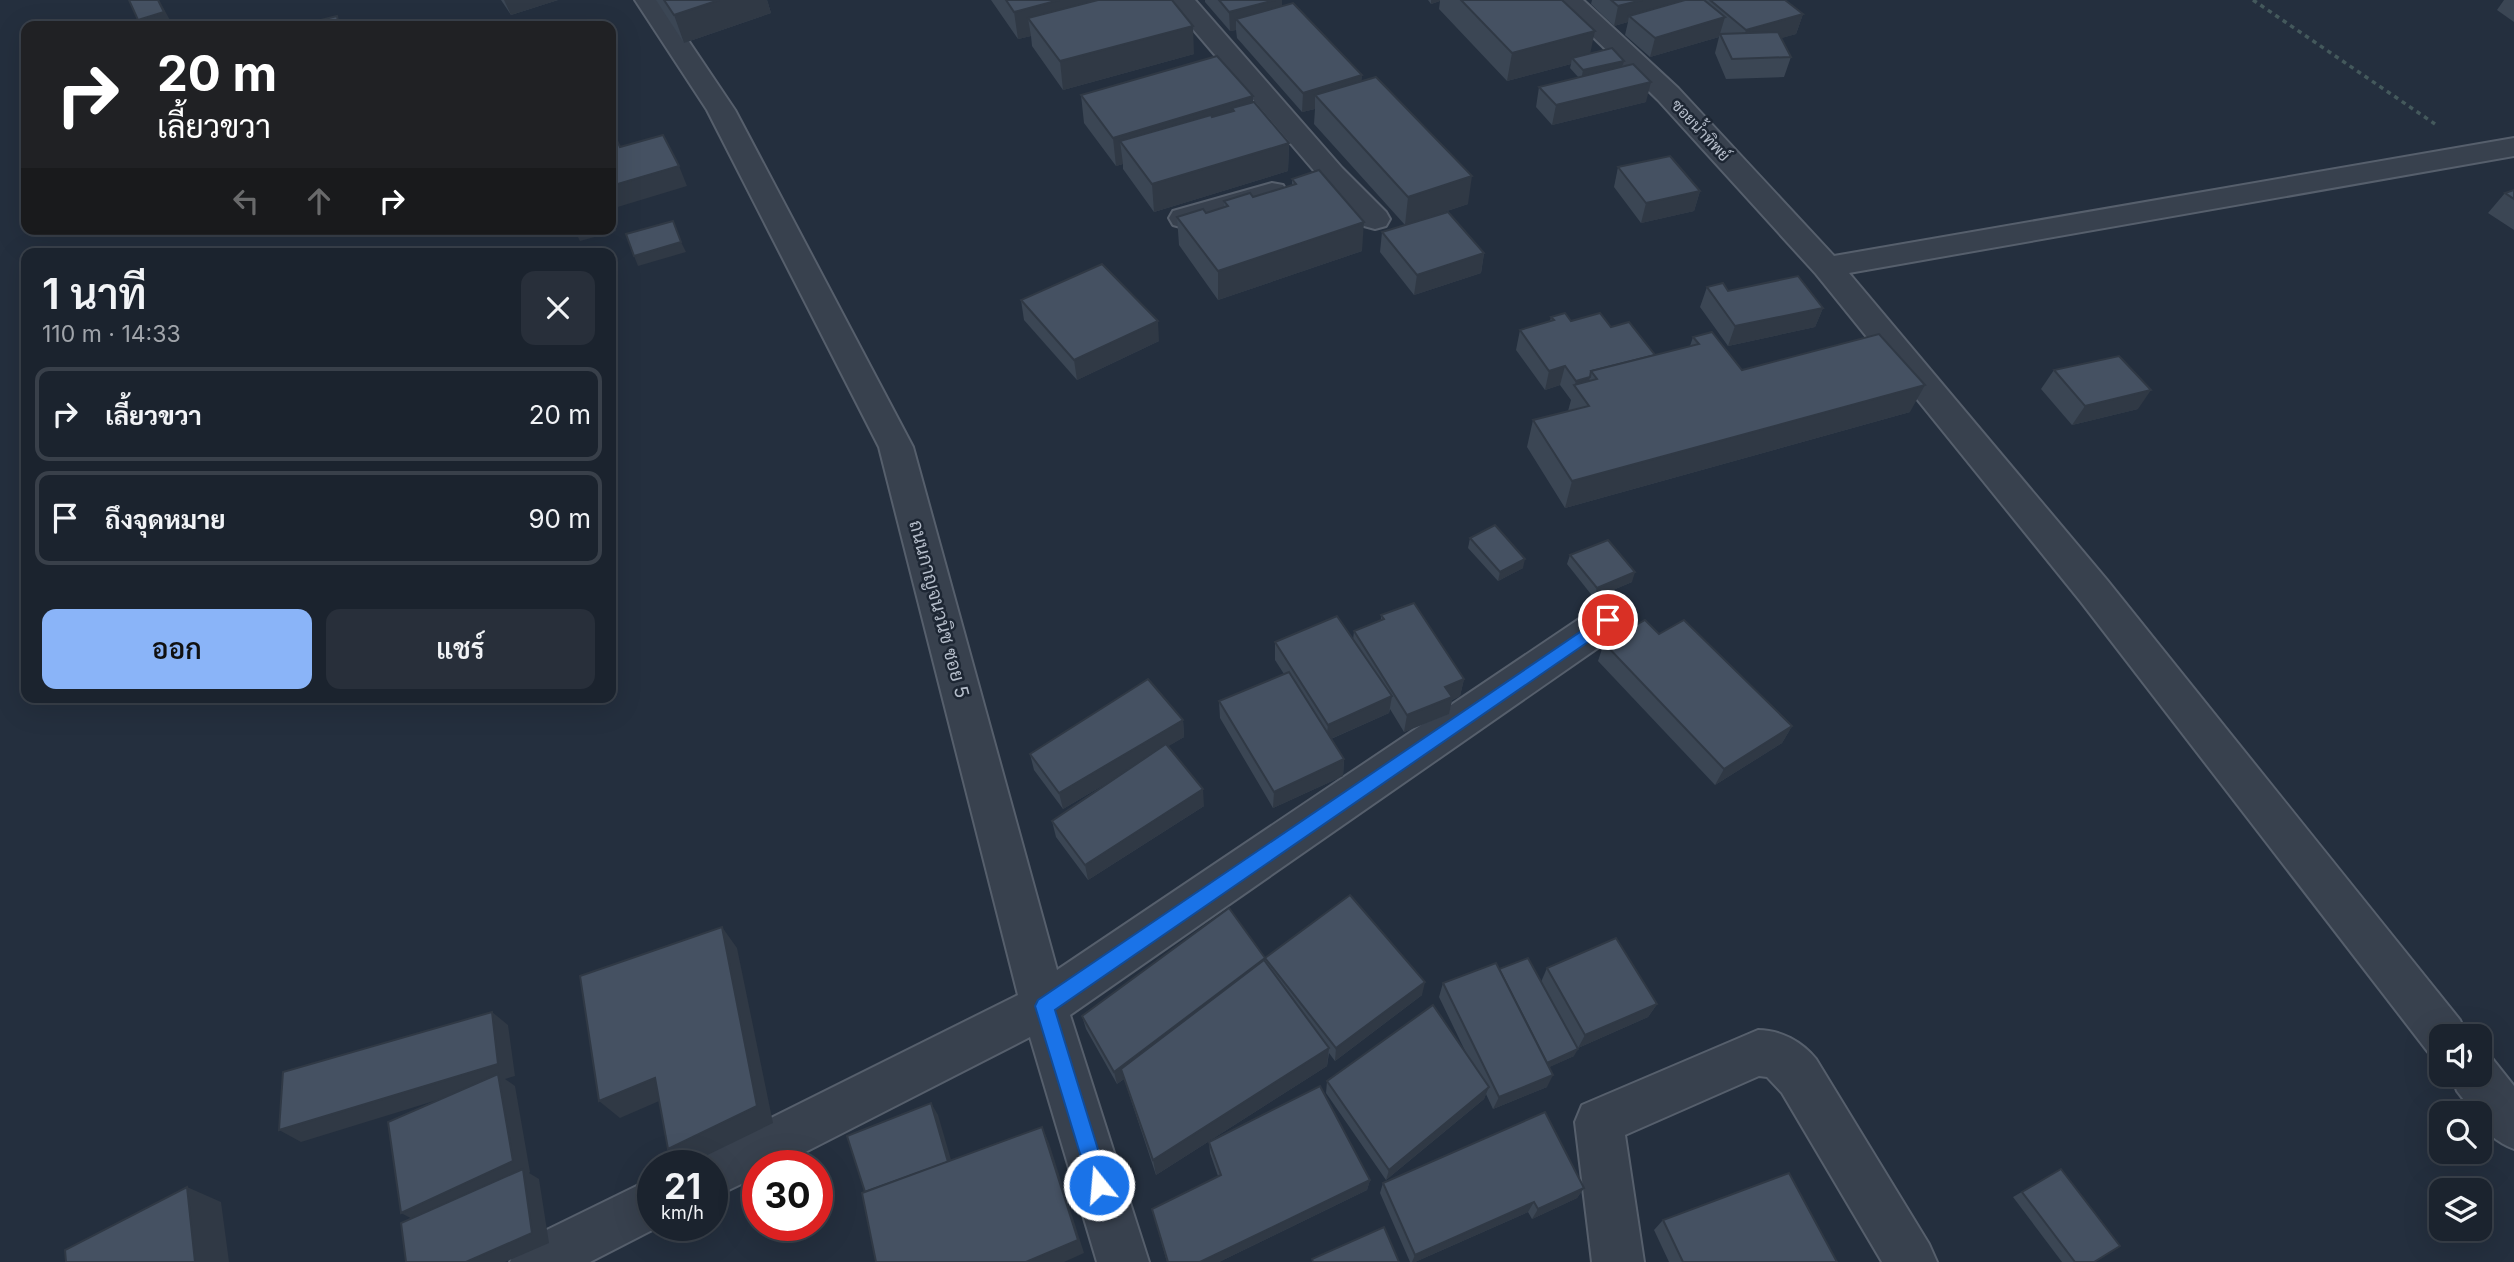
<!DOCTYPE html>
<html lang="th">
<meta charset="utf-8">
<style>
body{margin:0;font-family:Inter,Sarabun,sans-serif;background:#282f3a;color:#f1f3f6;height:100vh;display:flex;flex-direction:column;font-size:26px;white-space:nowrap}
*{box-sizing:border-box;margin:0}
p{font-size:23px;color:#a0a4aa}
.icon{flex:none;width:38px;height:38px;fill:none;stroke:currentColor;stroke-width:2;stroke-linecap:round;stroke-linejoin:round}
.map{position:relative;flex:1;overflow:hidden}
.side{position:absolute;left:21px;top:248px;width:595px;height:455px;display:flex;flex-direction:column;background:#1b232e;border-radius:14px;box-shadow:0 7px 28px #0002,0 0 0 2px #39404a}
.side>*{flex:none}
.top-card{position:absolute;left:21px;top:21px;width:595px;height:214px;border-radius:14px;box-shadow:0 7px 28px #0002,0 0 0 2px #39404a;background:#202124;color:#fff;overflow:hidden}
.buttons{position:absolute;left:2429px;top:1024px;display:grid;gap:14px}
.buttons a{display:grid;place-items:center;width:63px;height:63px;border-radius:14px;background:#1b232e;box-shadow:0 7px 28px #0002,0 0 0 2px #39404a;font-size:35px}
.speed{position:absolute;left:637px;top:1150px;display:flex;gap:14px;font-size:35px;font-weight:700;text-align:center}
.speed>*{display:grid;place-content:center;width:91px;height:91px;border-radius:50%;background:#1b232e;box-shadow:0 7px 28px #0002,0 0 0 2px #39404a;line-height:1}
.speed small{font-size:18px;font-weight:400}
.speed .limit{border:10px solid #d22;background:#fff;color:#111}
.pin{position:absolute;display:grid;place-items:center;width:60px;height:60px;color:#fff;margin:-30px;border:4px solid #fff;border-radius:50%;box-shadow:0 2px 7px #0007}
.me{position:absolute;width:77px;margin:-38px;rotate:343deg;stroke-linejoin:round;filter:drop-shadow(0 0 5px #0008)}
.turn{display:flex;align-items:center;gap:24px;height:147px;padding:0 21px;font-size:32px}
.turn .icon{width:91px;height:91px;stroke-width:2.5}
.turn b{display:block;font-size:49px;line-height:60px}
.lanes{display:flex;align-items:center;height:66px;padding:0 21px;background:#0003;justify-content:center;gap:35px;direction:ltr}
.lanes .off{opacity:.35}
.round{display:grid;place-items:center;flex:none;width:74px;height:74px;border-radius:14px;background:#282f3a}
.summary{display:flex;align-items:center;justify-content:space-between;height:119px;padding:0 21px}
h1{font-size:42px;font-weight:600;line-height:52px}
.cta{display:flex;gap:14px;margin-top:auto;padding:14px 21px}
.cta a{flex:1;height:80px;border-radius:14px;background:#8ab4f8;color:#111;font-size:28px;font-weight:600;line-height:80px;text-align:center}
.cta a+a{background:#282f3a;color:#f1f3f6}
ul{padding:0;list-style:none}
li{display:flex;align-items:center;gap:21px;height:94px;margin:0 14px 10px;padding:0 7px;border:4px solid #39404a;border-radius:14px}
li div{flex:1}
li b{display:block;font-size:26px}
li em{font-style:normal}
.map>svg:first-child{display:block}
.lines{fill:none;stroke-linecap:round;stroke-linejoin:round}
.street-casing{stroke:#565f6c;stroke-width:4}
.path{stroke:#44595c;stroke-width:3.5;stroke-dasharray:4.5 4.5;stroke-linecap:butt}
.street{fill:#38414e;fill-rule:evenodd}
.wall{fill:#3b4654}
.shaded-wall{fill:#303945}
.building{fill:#455162;stroke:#303945;stroke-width:2}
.route{fill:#1a73e8;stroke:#114b97;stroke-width:2}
.labels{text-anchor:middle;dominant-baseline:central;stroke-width:5;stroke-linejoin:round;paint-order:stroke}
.far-street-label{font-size:16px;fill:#b4bcc9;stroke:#1d2633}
.street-label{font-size:19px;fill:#b4bcc9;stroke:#1d2633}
</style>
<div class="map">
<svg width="2514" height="1262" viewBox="0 0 2514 1262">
<rect width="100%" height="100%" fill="#242f3e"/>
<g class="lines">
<!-- street casing -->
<g class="street-casing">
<g id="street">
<polygon points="635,0 661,0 735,110 913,447 1057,970 1594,609 1608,605 1622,609 1627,620 1622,631 1070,1015 1149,1262 1097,1262 1030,1037 778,1166 758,1166 758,1176 712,1198 712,1166 690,1166 695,1156 1018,995 879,447 707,110"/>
<polygon points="1168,0 1195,0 1342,168 1386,212 1390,219 1386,226 1375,229 1364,226 1322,180"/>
<polygon points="1555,0 1583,0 1678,88 1834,256 2514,138 2514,156 1849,273 2107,580 2460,1020 2467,1036 2441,1036 2441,1058 2428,1052 2081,602 1816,274 1658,100"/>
<polygon points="1272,183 1283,185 1287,192 1283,199 1184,228 1173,225 1169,218 1173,211"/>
<path d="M1758,1030C1781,1030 1802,1042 1816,1059L1929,1244L1937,1262H1882L1782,1093L1767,1077L1759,1076L1625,1135L1644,1262H1592L1575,1122L1582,1105Z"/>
<path d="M2480,1053L2491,1057L2514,1086V1149C2499,1143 2480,1131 2480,1113H2474L2457,1091L2451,1074H2480Z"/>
<polygon points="653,1178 653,1225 662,1225 590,1262 510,1262 518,1244"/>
</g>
</g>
<!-- path -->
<polyline class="path" points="2253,0 2435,124"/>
<!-- street -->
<use href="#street" class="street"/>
</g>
<!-- wall -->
<g class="wall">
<polygon points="501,0 558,0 511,15"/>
<polygon points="656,0 767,0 771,13 684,43"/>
<polygon points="991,0 1172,0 1194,54 1063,90 1032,46 1031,36 1018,39"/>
<polygon points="1205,0 1282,0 1282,6 1362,75 1361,81 1468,204 1405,225 1314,124 1315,109 1302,112 1237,38 1236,30 1230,31 1205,2"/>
<polygon points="1428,0 1562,0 1590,54 1622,67 1646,102 1552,125 1536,107 1539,87 1579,78 1570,68 1571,64 1507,81 1439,9 1440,1 1431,4"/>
<polygon points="1592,0 1785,0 1803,14 1796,34 1781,38 1791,57 1784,77 1726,79 1715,53 1719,37 1650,57 1625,35 1628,22 1614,26 1591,4"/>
<polygon points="2504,0 2514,0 2514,22 2497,10"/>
<polygon points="1081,95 1253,102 1289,143 1288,171 1154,212 1123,169 1123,164 1116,166 1084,123"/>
<polygon points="1618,167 1700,191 1694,211 1641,223 1614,187"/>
<polygon points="1292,179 1362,251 1218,300 1179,245 1177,217 1206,213 1224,208 1224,201 1253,197 1292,185"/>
<polygon points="2514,190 2514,230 2488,213 2505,193"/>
<polygon points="1382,232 1484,253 1481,273 1414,295 1380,252"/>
<polygon points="1707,287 1728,291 1823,308 1815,327 1728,346 1700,307"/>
<polygon points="1021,300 1159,341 1077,380 1024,320"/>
<polygon points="1551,317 1611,327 1655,355 1690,346 1693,337 1742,370 1910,412 1565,508 1527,447 1533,420 1568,411 1571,400 1560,385 1545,390 1516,350 1520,330 1550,321"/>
<polygon points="2054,370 2138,409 2072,425 2041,389"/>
<polygon points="1470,538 1523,568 1498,581 1468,548"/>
<polygon points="1570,555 1632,582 1594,598 1567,564"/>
<polygon points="1381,615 1464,679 1460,696 1452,700 1449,714 1404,732 1390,709 1389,713 1331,739 1344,759 1343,776 1273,808 1220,718 1219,701 1284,674 1275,660 1275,642 1353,640 1354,631 1381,621"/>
<polygon points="1659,634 1792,726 1782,743 1715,785 1598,661 1604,643"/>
<polygon points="1183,720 1184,737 1168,746 1204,806 1088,880 1056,837 1052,821 1122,774 1063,809 1034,770 1030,754"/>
<polygon points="1265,958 1265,961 1265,958 1422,995 1335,1061 1329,1053 1327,1066 1156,1175 1124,1079 1117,1084 1086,1029 1082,1016"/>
<polygon points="1547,968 1657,1004 1648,1017 1578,1048 1541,982"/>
<polygon points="1499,969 1574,1056 1549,1067 1547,1087 1493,1109 1486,1094 1484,1099 1386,1180 1326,1093 1327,1081 1468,1057 1439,997 1443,983"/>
<polygon points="1209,1142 1370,1180 1367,1190 1219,1262 1167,1262 1152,1209 1218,1176 1210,1153"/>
<polygon points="2061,1169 2094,1262 2062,1262 2013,1197"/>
<polygon points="1383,1183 1584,1188 1577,1198 1532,1219 1528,1212 1415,1262 1410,1262 1380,1193"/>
<polygon points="1663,1220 1837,1262 1669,1262 1654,1230"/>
</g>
<!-- shaded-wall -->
<g class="shaded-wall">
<polygon points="158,0 159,0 171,22 159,26 142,26 138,20"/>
<polygon points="504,0 558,0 511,15"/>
<polygon points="719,0 767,0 771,13 684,43 674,15"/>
<polygon points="1059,0 1148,0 1028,18 1031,36 1018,39 1014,12"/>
<polygon points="1275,0 1282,0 1282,18 1236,19 1236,30 1230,31 1229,12"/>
<polygon points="1431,0 1440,0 1440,1 1431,4"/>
<polygon points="1642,0 1686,0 1629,16 1628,22 1614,26 1618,6"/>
<polygon points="1803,14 1796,34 1740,50 1746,30"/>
<polygon points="1725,17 1719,37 1650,57 1655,38"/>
<polygon points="1193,26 1194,54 1063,90 1060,61"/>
<polygon points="1595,31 1589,59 1572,58 1571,64 1507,81 1512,53"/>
<polygon points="1624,61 1621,71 1581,81 1583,70"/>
<polygon points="1362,75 1360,95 1315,95 1315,109 1302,112 1303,93"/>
<polygon points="1651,82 1646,102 1552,125 1556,105"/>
<polygon points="1253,96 1253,125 1232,108 1232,131 1120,141 1123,164 1116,166 1113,138"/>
<polygon points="1289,143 1288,171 1154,212 1152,184"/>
<polygon points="679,166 687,186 611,209 611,186"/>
<polygon points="1472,176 1468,204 1405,225 1408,197"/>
<polygon points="1700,191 1694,211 1641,223 1646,203"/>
<polygon points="611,221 612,221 616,231 580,241 575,231 581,229 611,229"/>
<polygon points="1364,222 1362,251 1218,300 1218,271"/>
<polygon points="681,242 686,252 638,266 634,256"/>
<polygon points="1484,253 1481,273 1414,295 1417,275"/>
<polygon points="1823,308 1815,327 1728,346 1735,326"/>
<polygon points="1158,321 1159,341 1077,380 1074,360"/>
<polygon points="1565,366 1560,385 1545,390 1549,371"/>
<polygon points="1590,377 1585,396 1575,385 1576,381"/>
<polygon points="1925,385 1910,412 1565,508 1572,481"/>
<polygon points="2151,390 2138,409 2072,425 2085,406"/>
<polygon points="1525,559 1523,568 1498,581 1500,572"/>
<polygon points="1635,572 1632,582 1594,598 1597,588"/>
<polygon points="1464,679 1460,696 1452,700 1449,714 1404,732 1407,715 1445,687"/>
<polygon points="1392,696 1389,713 1326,741 1328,725"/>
<polygon points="1183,720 1184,737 1063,809 1059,793"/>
<polygon points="1792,726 1782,743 1715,785 1724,769"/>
<polygon points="1344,759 1343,776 1273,808 1274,792"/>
<polygon points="1203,789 1204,806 1088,880 1085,865"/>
<polygon points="722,927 737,948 773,1123 687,1165 668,1149"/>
<polygon points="1265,958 1265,972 1121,1069 1124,1079 1117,1084 1114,1072"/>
<polygon points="1425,982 1422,995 1335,1061 1336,1048"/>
<polygon points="1657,1004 1648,1017 1578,1048 1585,1035"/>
<polygon points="492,1012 508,1025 515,1076 505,1079 515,1086 530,1172 529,1173 539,1179 549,1243 505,1262 466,1262 420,1223 401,1213 499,1081 301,1142 279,1130"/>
<polygon points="1329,1048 1327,1066 1156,1175 1153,1160"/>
<polygon points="1578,1049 1574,1056 1543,1070 1546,1063"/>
<polygon points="1553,1075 1547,1087 1493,1109 1499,1097"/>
<polygon points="655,1078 673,1095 620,1118 599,1101"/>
<polygon points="1489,1087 1484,1099 1386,1180 1389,1170"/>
<polygon points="931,1103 938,1115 956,1177 949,1167"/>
<polygon points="1042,1127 1049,1143 1084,1253 1064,1262 1026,1262"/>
<polygon points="1370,1180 1367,1190 1219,1262 1200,1262"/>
<polygon points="187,1187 221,1202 229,1262 195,1262"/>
<polygon points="1584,1188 1577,1198 1532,1219 1538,1209"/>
<polygon points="1534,1202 1528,1212 1415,1262 1412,1262 1415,1255"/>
</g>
<!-- building -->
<g class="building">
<polygon points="129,0 158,0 164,12 138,20"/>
<polygon points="664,0 719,0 674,15"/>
<polygon points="1006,0 1059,0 1014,12"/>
<polygon points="1098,0 1172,0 1193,26 1060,61 1028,18"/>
<polygon points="1219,0 1275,0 1229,12"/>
<polygon points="1461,0 1562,0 1595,31 1512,53"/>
<polygon points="1611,0 1642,0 1618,6"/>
<polygon points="1685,0 1704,0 1725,17 1655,38 1629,16"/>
<polygon points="1710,0 1785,0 1803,14 1746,30"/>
<polygon points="1293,3 1362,75 1303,93 1236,19"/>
<polygon points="337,16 339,26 314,26 313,22"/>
<polygon points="1778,32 1791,57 1732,59 1720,34"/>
<polygon points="1612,48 1624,61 1583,70 1572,58"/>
<polygon points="1217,56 1253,96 1113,138 1081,95"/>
<polygon points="1633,64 1651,82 1556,105 1539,87"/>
<polygon points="1376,77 1472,176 1408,197 1315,95"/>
<polygon points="1254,102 1289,143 1152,184 1120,141 1211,115 1212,117 1234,111 1232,108"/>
<polygon points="611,130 612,130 620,147 663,135 679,166 611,186"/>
<polygon points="1670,156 1700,191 1646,203 1618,167"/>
<polygon points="1319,170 1364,222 1218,271 1177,217 1203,209 1206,213 1228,206 1224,201 1250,193 1253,197 1296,184 1292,179"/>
<polygon points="2514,190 2514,199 2505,193"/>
<polygon points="1448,212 1484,253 1417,275 1382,232"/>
<polygon points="673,221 681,242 634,256 626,234"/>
<polygon points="1102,264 1158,321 1074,360 1021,300"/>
<polygon points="1798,276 1823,308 1735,326 1707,287 1723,283 1728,291"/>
<polygon points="1565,313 1571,321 1600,313 1611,327 1629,322 1655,355 1591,371 1590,377 1576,381 1565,366 1549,371 1520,330 1554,320 1551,317"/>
<polygon points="1712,332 1742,370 1879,334 1925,385 1572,481 1533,420 1589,406 1574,385 1597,379 1591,371 1699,344 1693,337"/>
<polygon points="2119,356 2151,390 2085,406 2054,370"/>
<polygon points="1495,525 1525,559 1500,572 1470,538"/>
<polygon points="1608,540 1635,572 1597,588 1570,555"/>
<polygon points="1414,603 1464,679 1445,687 1452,697 1407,715 1354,631 1384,619 1381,615"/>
<polygon points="1337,616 1392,696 1328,725 1275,642"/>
<polygon points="1645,620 1659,634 1684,620 1792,726 1724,769 1604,643"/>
<polygon points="1289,672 1344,759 1274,792 1219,701"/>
<polygon points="1148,679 1183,720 1059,793 1030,754"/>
<polygon points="1166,744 1203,789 1085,865 1052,821"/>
<polygon points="1350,895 1425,982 1336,1048 1265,958"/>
<polygon points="1229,908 1265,958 1114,1072 1082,1016"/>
<polygon points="722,927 757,1106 668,1149 655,1078 599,1101 580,976"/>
<polygon points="1616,938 1657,1004 1585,1035 1547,968"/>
<polygon points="1528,958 1578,1049 1547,1063 1499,969"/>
<polygon points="1264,960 1329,1048 1153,1160 1121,1069"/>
<polygon points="1496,963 1553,1075 1499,1097 1443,983"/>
<polygon points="1433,1005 1489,1087 1389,1170 1327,1081"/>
<polygon points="492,1012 498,1064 279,1130 283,1072"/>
<polygon points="498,1074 513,1161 401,1213 388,1122"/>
<polygon points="1320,1086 1370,1180 1200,1262 1168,1262 1152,1209 1221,1175 1209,1142"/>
<polygon points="931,1103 948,1162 865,1192 847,1136"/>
<polygon points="1545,1112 1584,1188 1538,1209 1534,1202 1415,1255 1383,1183"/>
<polygon points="1042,1127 1078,1240 1026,1262 876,1262 862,1193"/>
<polygon points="523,1169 532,1233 466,1262 406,1262 401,1223"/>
<polygon points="2061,1169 2120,1246 2094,1262 2075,1262 2022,1192"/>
<polygon points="1789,1173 1837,1262 1683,1262 1663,1220"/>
<polygon points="187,1187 195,1262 66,1262 65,1250"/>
<polygon points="1384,1227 1399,1262 1313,1262 1312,1259"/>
</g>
<!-- route -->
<polygon class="route" points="1608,613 1616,620 1614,624 1055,1010 1109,1185 1106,1193 1099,1196 1092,1193 1035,1006 1038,1000"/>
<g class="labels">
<!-- far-street labels -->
<g class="far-street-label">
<text transform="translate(1701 130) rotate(47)">ซอยน้ำทิพย์</text>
</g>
<!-- street labels -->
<g class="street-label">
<text transform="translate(939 609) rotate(75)">ถนนกาญจนวนิช ซอย 5</text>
</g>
</g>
</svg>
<div class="buttons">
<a><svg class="icon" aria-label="sound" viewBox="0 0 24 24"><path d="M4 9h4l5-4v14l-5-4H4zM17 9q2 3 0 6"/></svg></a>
<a><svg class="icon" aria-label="search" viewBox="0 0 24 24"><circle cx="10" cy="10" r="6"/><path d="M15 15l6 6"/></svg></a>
<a><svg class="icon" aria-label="layers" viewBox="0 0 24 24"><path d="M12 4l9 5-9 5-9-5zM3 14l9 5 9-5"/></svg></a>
</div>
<div class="speed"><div>21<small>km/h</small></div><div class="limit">30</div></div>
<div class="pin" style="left:1608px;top:620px;background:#d93025"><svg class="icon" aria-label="arrive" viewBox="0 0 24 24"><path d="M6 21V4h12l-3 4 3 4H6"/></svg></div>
<svg class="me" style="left:1099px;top:1185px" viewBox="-20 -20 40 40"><circle r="17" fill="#1a73e8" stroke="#fff" stroke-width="3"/><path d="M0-11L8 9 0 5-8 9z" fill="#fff"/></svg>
<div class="top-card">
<div class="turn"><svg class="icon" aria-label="right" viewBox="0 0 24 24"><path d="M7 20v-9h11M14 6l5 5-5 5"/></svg><div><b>20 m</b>เลี้ยวขวา</div></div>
<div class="lanes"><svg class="icon off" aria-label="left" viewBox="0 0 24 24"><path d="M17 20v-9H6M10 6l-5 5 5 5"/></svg><svg class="icon off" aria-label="ahead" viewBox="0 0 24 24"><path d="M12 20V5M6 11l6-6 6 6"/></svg><svg class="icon" aria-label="right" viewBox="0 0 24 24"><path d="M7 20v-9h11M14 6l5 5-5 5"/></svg></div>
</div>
<section class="side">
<div class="summary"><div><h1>1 นาที</h1><p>110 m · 14:33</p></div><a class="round"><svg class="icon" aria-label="close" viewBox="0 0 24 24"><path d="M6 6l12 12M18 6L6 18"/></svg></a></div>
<ul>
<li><svg class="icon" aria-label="right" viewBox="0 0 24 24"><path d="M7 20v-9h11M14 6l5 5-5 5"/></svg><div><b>เลี้ยวขวา</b></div><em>20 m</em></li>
<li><svg class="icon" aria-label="arrive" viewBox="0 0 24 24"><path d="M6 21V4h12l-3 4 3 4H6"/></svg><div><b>ถึงจุดหมาย</b></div><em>90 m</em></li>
</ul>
<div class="cta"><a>ออก</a><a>แชร์</a></div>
</section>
</div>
